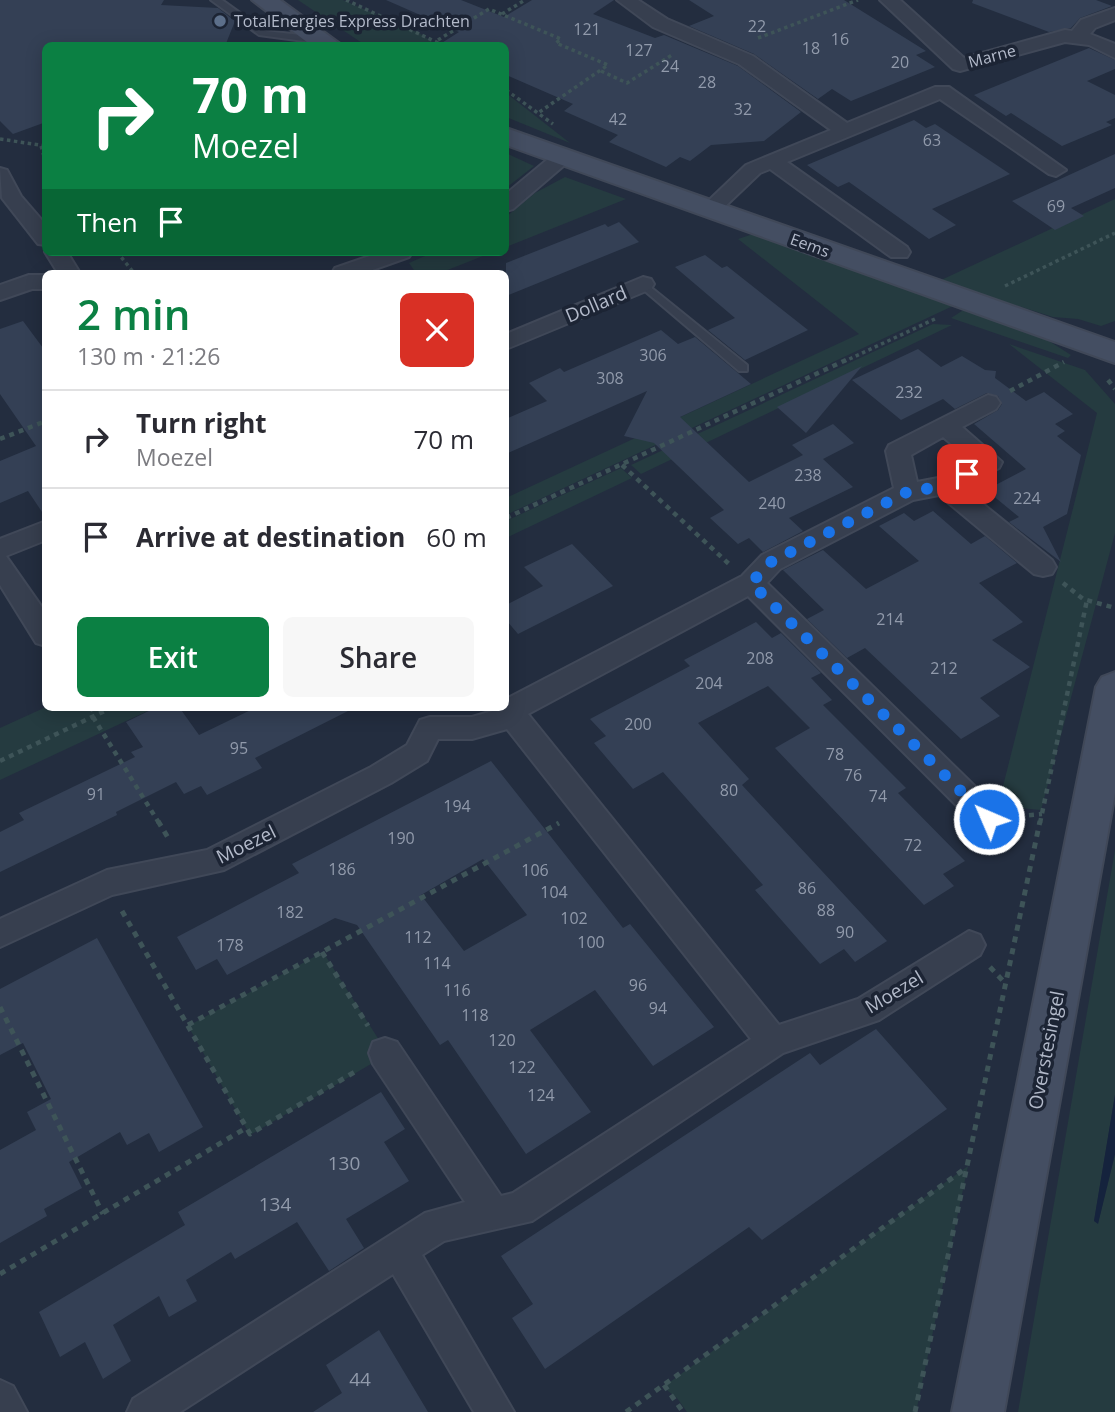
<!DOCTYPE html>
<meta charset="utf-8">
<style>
body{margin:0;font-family:"Open Sans",sans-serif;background:#f7f7f7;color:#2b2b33;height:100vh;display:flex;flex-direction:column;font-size:26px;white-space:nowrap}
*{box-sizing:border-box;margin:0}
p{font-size:23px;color:#7c7c81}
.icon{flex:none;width:38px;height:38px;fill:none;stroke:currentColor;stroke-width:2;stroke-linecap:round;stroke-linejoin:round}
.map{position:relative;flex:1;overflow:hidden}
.panel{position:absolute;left:42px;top:270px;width:467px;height:441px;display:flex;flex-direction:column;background:#fff;border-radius:10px;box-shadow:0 4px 18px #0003}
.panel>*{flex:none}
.top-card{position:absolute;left:42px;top:42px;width:467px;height:214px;border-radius:10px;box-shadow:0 4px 18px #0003;background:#0b8043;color:#fff;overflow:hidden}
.pin{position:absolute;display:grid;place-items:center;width:60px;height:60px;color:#fff;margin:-30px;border-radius:14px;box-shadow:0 4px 10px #0006}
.me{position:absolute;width:77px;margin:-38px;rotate:315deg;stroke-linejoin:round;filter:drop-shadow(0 0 5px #0008)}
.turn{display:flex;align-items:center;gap:24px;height:147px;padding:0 35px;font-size:32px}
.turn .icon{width:91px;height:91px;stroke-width:2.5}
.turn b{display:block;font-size:49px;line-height:60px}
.then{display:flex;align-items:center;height:66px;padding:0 35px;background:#0003;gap:14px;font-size:26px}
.round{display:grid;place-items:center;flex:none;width:74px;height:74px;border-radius:10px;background:#f7f7f7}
.head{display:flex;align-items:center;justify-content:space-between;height:119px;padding:0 35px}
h1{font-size:42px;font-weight:600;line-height:52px;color:#0b8043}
.primary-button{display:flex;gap:14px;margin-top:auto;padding:14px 35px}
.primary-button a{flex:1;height:80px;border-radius:10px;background:#0b8043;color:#fff;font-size:28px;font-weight:600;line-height:80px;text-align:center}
.primary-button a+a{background:#f7f7f7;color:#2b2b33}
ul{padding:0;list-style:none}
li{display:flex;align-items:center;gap:21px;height:98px;padding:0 35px;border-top:2px solid #e1e1e2}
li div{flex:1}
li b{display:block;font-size:26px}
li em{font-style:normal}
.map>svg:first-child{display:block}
.green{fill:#253b40}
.water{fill:#15233d}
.building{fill:#344055;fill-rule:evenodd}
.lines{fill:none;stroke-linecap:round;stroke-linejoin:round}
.lane-casing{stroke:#404858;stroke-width:4}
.street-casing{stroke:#404858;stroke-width:4}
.secondary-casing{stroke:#404858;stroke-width:4}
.path-far2{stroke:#3e5458;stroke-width:3.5;stroke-dasharray:3.5 3.5;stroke-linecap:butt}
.path-far1{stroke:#3e5458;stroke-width:4.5;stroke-dasharray:5 5;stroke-linecap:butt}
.path{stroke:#3e5458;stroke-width:5;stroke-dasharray:6 6;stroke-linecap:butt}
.lane{fill:#373f4f;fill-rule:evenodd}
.street{fill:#373f4f;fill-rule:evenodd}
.secondary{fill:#444e62;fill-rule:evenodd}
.route{stroke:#1a73e8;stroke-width:12;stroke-dasharray:0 21.6}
.service-dot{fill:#5c6f8a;stroke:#1c2434;stroke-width:2.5}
.labels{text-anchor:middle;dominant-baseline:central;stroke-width:7;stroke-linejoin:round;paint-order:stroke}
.far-poi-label{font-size:16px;fill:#b3baca;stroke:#1c2434;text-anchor:start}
.number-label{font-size:16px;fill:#919aab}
.far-street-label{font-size:16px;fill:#b3baca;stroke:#1c2434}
.street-label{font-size:19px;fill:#b3baca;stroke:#1c2434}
.near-number-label{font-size:19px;fill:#919aab}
</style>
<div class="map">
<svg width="1115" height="1412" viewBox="0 0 1115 1412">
<rect width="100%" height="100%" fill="#232d3f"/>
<!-- green -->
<g class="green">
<polygon points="298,0 343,0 419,33 437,45 365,45"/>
<polygon points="506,93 570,143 506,117"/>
<polygon points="506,153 534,166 506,188"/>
<polygon points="565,177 626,199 506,247 506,217 535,193"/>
<polygon points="1115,199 1115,321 1101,326 1078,319 1053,317 939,281"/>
<polygon points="753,234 955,305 506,515 506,498 859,334 738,239"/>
<polygon points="434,252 493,252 440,273 416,273 409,263"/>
<polygon points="965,309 1041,336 1071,355 1068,358 951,318"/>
<polygon points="933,324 952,325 641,474 631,465"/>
<polygon points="1009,344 1085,370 1115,404 1115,533 1041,810 998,806 1097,413"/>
<polygon points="621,468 632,478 506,538 506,521"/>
<polygon points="46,707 156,707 0,780 0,728"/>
<polygon points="1115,850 1115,1095 1094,1221 1098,1223 1115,1154 1115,1412 1018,1412"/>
<polygon points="323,952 388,1054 250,1135 188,1026"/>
<polygon points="968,1166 916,1412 687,1412 677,1398 663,1387"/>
</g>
<!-- water -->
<polygon class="water" points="1115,1095 1115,1154 1098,1224 1094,1221"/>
<!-- building -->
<g class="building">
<polygon points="0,0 164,0 161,5 218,8 235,21 225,46 46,46 46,122 13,134 0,121"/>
<polygon points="386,0 461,0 504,17 532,0 614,0 593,14 655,38 664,35 738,66 801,112 764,141 711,145 690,161 680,157 666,167 609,142 618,135 564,111 573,104 506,75 506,46 437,46 459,32"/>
<polygon points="689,0 844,0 926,51 916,55 935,67 851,101 832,89 818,99 754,54 689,26 714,16"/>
<polygon points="973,0 1096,0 1112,6 1080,18 1071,28 1049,32 972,3"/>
<polygon points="1089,48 1115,60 1115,69 1087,81 1115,95 1115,118 1106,122 1112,125 1062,146 1011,113 1006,116 974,95"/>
<polygon points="914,120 926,128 935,124 1010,174 932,209 956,225 929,239 849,182 838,187 807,165"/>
<polygon points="1115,154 1115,188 1071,208 1084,216 1055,230 1012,201"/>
<polygon points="619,222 639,242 506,296 506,263 605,224 608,227"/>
<polygon points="705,255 722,268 727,266 808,330 745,360 708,330 735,318 675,267"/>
<polygon points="23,321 46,352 46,518 28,491 0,503 0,461 36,446 0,394 0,329"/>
<polygon points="661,330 678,344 695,337 751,384 680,417 749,482 803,455 792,445 833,424 854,443 823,459 853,487 789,518 803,531 763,552 749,538 738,544 710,518 724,510 654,443 624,436 647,391 506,454 506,419 547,401 529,383 560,368 564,372"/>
<polygon points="918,349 941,367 962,356 985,370 996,371 995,378 1026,401 1044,392 1073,414 1055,424 1065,431 1057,436 1081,455 1067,514 1043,527 1061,562 1009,522 1019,517 986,490 1026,469 974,424 998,410 1002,404 998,396 987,393 955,409 943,399 901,420 852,380"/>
<polygon points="862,366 806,433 777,407"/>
<polygon points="933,511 971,544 985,536 1017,563 979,583 1023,622 992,640 1030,667 980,698 1000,716 961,739 865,648 847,658 807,619 824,610 783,570 823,550 866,589 919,561 879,526 904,513 914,521"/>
<polygon points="572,544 613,586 518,634 506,620 506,605 543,586 524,567"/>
<polygon points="756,622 772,638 781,633 821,673 811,678 832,700 823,705 906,788 898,793 965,861 943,874 954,886 924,905 775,748 810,728 768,686 698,723 749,779 742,785 887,941 855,962 844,949 820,964 755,890 763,885 663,772 633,789 594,743 606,736 590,719 690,666 684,660"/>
<polygon points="157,707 179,707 199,735 257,707 356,707 255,758 262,768 207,795 201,786 184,794 176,782 116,812 117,815 0,872 0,832 24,820 19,813 135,757 131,752 143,747 126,722"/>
<path d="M491,761L623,928L630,924L714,1027L653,1066L595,990L530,1030L591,1112L526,1154L448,1040L440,1045L357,925L335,918L227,975L217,959L196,970L177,937L299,873L292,864ZM483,859L527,915L464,951L421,895Z"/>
<polygon points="97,938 203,1127 159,1152 149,1133 127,1145 120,1132 69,1162 82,1188 44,1209 47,1216 0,1243 0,1150 36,1130 27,1112 51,1099 23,1043 0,1055 0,989"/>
<polygon points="876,1029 947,1109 762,1240 749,1227 545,1369 512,1318 533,1304 501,1256 810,1053 820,1065"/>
<polygon points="381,1092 405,1129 384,1142 409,1181 346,1219 364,1248 329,1271 297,1222 235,1259 231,1252 186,1280 197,1301 169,1317 159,1296 113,1325 131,1361 103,1379 85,1342 60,1357 39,1312 185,1225 178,1212"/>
<polygon points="379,1330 428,1412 313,1412 342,1393 326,1365"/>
</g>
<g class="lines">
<!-- lane casing -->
<g class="lane-casing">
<g id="lane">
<polygon points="211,0 222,0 265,31 319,37 324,40 319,43 259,35"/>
<polygon points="643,281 747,365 747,371 739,371 639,286 639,282"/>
</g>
</g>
<!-- street casing -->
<g class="street-casing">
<g id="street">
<polygon points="617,0 638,0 667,19 753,56 847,123 935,87 949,87 1066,170 1056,176 1049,174 940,99 787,162 907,247 910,252 907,257 891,257 770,169 760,173 717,214 703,214 699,210 703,206 746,165 831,130 739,64 653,27"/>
<polygon points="880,0 900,0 964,58 1065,30 1072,31 1081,20 1115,8 1115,20 1095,28 1090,34 1115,44 1115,58 1089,45 1065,42 960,71 953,69"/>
<polygon points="561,152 568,154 571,158 568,162 513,209 506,211 506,194 554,154"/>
<polygon points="0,168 7,170 21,196 46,225 46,245 38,244 2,198"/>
<polygon points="45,252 67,252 80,273 58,273"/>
<polygon points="381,252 412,252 409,257 364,273 332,273 335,268"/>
<polygon points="29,275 46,275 46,289 32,289 0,300 0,285"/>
<polygon points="643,277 651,279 654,284 651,289 506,349 506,334"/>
<path d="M988,395L996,397L1000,403L996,409L962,427L1002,462L999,468L962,487L1052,560L1056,567L1052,574L1043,576L1034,574L939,495L913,500L780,569L767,583L999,810L1004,819L999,828L989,831L979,828L748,596L528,714L779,1025L858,999L969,931L980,935L985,945L980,955L879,1020L783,1053L532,1221L444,1241L422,1255L514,1412H474L393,1274L180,1412H127L133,1399L425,1213L465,1202L373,1064L369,1053L373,1042L385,1038L397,1042L501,1196L513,1193L751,1039L507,729L472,739H438L427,761L391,783L224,870L112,895L0,947V919L107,870L207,850L371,767L407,745L420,720L430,717H472L506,707L508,698L742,576L762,555L894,488L886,451L889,445ZM943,437L972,461L938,478L917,482L911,455Z"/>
<polygon points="46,521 46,540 6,556 46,613 46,646 36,643 0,585 0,539"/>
<polygon points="0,1380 13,1386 27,1412 0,1412"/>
</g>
</g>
<!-- secondary casing -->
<g class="secondary-casing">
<g id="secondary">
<polygon points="252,0 280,0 343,46 312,46"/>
<polygon points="506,128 1115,342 1115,363 506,145"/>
<polygon points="1115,672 1115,793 1004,1412 952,1412 1096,687 1102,677"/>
</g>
</g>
<!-- path-far2 -->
<g class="path-far2">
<polyline points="346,0 445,46"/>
<polyline points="502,14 525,0"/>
<polyline points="758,38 858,0"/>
<polyline points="438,40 489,9 561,39 556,43 608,65 538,113"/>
<polyline points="601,71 627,83 672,55"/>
<polyline points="506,90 553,124"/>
<polyline points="0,139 46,146"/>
<polyline points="41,146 46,163"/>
<polyline points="117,252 134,273"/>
<polyline points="1005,286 1115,233"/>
<polyline points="843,362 937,318"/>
</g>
<!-- path-far1 -->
<g class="path-far1">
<polyline points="1108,380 1115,389"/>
<polyline points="1010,391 1064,362"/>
<polyline points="0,439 46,421"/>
<polyline points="622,465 729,564"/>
<polyline points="506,518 846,360"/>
<polyline points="1063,583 1083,599 1115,608"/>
<polyline points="90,707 96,715"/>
<polyline points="93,717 159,823"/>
<polyline points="0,761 113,707"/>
<polyline points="1019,816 1042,814"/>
<polyline points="1040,823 1087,600"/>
</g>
<!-- path -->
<g class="path">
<polyline points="158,821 170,841"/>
<polyline points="122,911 250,1134 358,1070"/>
<polyline points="322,952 368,1026"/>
<polyline points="990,967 1005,983"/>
<polyline points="0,1007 103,1214"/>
<polyline points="188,1025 559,823"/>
<polyline points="0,1274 246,1128"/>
<polyline points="664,1385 683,1412"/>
<polyline points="626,1412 966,1168"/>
<polyline points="915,1412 1040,821"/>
</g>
<!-- lane -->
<use href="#lane" class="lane"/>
<!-- street -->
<use href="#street" class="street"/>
<!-- secondary -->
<use href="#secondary" class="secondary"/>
</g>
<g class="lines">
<!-- route -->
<polyline class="route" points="967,474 944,486 907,492 771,562 751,583 989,819"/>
</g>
<!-- markers -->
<circle class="service-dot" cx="220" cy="21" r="7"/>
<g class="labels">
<!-- far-poi labels -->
<g class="far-poi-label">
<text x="234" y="21">TotalEnergies Express Drachten</text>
</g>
<!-- number labels -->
<g class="number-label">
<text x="757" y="26">22</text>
<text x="587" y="29">121</text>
<text x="840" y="39">16</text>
<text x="811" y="48">18</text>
<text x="639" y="50">127</text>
<text x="900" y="62">20</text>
<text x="670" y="66">24</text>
<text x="707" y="82">28</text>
<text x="743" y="109">32</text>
<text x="618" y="119">42</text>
<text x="932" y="140">63</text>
<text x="1056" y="206">69</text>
<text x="653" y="355">306</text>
<text x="610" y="378">308</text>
<text x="909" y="392">232</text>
<text x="808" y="475">238</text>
<text x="1027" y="498">224</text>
<text x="772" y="503">240</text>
<text x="890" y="619">214</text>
<text x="760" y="658">208</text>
<text x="944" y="668">212</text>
<text x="709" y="683">204</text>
<text x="638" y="724">200</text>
<text x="239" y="748">95</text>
<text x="835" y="754">78</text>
<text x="853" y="775">76</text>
<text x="729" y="790">80</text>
<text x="96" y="794">91</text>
<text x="878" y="796">74</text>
<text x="457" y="806">194</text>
<text x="401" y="838">190</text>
<text x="913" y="845">72</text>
<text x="342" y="869">186</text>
<text x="535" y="870">106</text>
<text x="807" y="888">86</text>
<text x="554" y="892">104</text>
<text x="826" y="910">88</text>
<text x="290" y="912">182</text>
<text x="574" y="918">102</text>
<text x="845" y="932">90</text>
<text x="418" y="937">112</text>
<text x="591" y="942">100</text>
<text x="230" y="945">178</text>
<text x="437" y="963">114</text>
<text x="638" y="985">96</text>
<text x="457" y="990">116</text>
<text x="658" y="1008">94</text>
<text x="475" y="1015">118</text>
<text x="502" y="1040">120</text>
<text x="522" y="1067">122</text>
<text x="541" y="1095">124</text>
</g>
<!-- far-street labels -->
<g class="far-street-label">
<text transform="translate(992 56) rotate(-15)">Marne</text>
<text transform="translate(810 245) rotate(20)">Eems</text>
</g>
<!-- street labels -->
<g class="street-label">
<text transform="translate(596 304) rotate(-23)">Dollard</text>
<text transform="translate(246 844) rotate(-26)">Moezel</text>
<text transform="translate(894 992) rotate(-31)">Moezel</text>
<text transform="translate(1046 1050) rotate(-79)">Overstesingel</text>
</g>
<!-- near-number labels -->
<g class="near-number-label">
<text x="344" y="1163">130</text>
<text x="275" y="1204">134</text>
<text x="360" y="1379">44</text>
</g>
</g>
</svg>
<div class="pin" style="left:967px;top:474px;background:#d93025"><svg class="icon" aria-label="arrive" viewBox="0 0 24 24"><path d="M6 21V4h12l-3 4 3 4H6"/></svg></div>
<svg class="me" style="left:989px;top:819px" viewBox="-20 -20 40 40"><circle r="17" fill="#1a73e8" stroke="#fff" stroke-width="3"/><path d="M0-11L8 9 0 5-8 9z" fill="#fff"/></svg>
<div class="top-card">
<div class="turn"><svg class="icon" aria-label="right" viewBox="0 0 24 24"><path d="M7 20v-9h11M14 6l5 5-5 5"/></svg><div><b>70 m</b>Moezel</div></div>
<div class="then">Then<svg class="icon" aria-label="arrive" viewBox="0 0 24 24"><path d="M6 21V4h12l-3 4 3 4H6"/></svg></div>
</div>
<section class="panel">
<div class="head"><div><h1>2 min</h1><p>130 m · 21:26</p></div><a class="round" style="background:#d93025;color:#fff"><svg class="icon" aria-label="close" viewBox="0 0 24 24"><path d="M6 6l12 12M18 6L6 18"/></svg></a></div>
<ul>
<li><svg class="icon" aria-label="right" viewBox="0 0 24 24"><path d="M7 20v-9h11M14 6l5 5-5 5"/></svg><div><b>Turn right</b><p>Moezel</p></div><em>70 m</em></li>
<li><svg class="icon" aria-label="arrive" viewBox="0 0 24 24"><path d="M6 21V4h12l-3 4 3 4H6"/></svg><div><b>Arrive at destination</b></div><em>60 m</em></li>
</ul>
<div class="primary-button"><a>Exit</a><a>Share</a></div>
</section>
</div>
